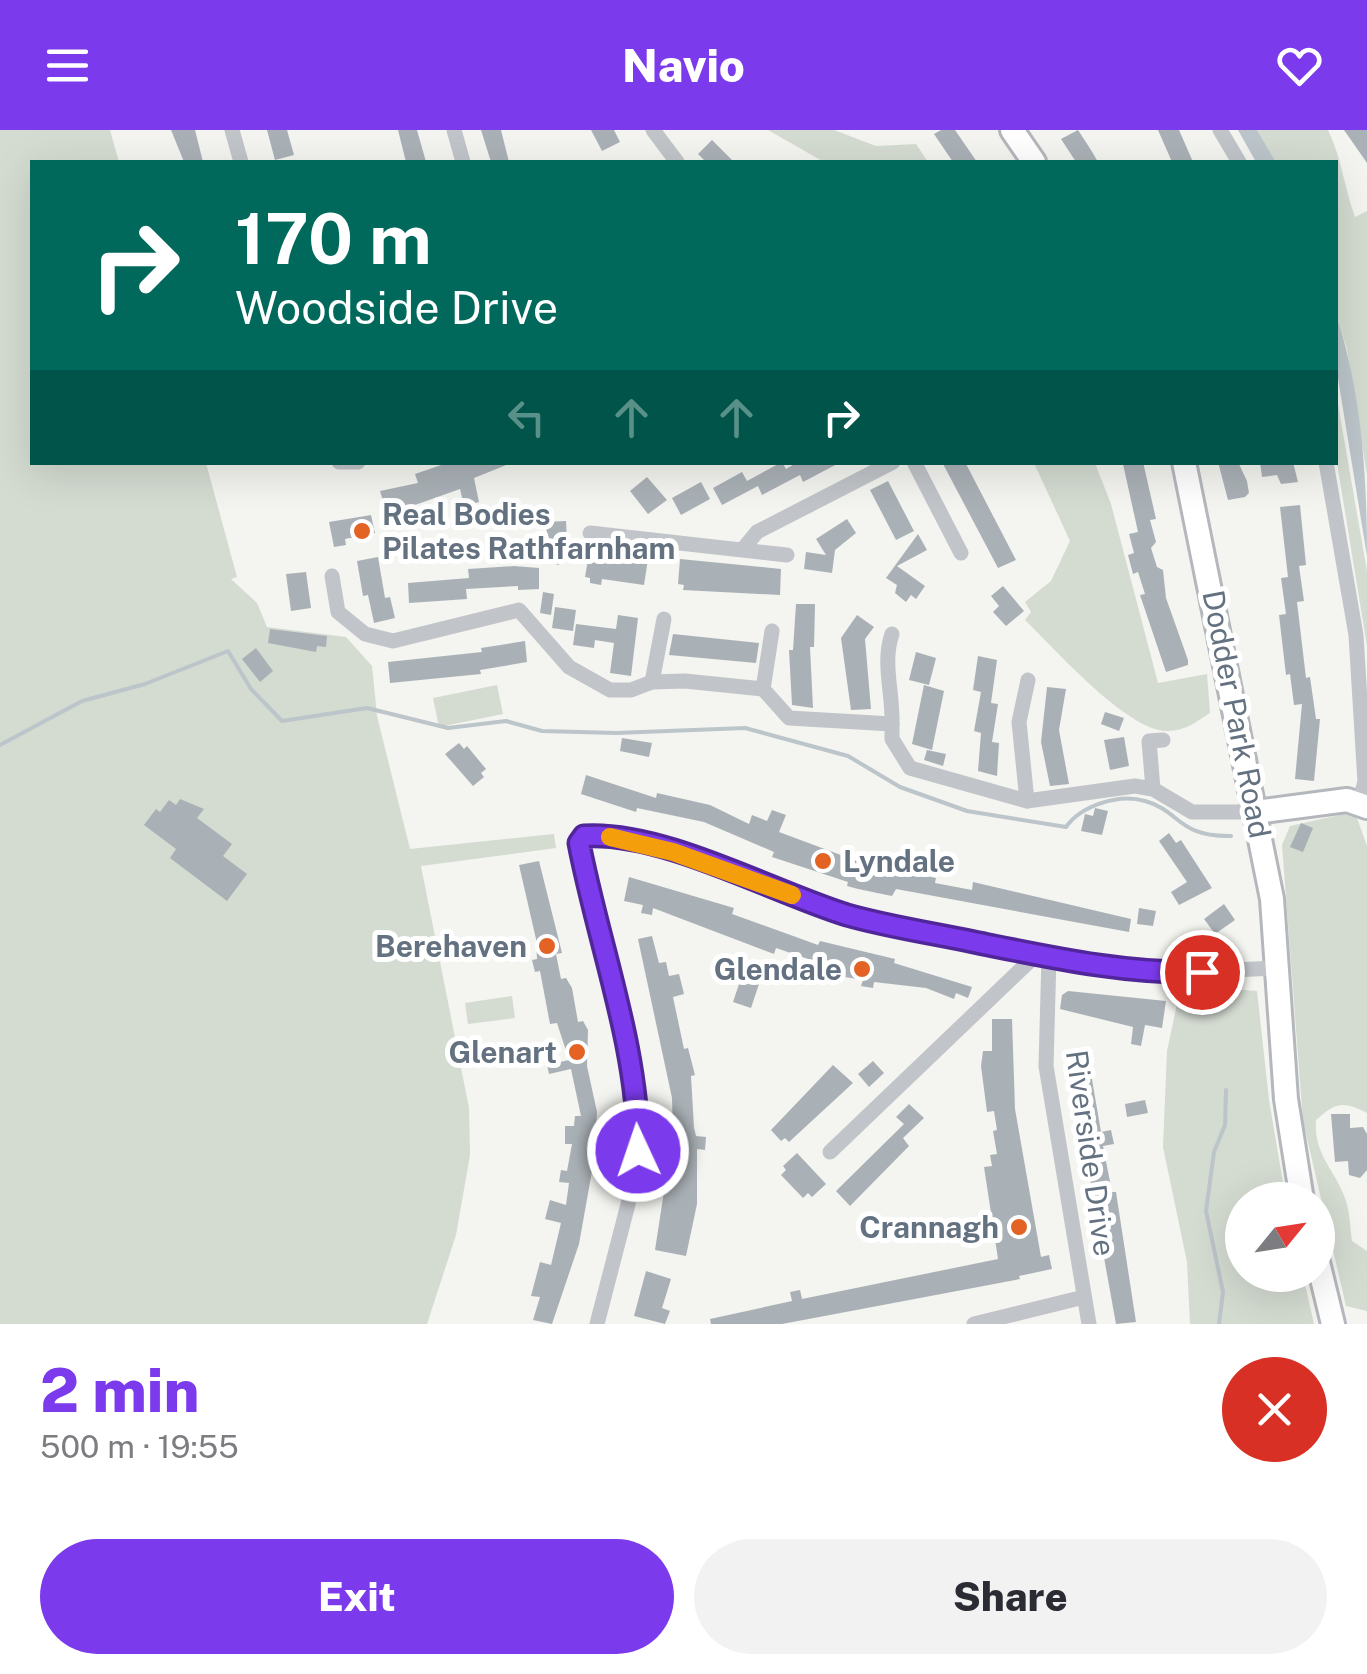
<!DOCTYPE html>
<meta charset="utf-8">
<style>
body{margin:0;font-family:"Public Sans",sans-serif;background:#f2f2f3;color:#2b2b33;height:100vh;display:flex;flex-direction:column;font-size:38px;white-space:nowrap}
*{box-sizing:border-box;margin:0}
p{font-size:32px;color:#7c7c81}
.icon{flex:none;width:55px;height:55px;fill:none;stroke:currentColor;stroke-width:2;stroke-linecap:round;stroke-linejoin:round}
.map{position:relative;height:1194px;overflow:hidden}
.panel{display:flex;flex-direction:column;background:#fff;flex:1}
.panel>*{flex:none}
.guide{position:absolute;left:30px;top:30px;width:1308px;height:305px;border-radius:0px;box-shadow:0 10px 40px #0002;background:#00695c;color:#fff;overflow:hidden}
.needle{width:65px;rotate:60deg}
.buttons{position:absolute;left:1225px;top:1052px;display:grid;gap:20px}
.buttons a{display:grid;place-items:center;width:110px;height:110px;border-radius:50%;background:#fff;box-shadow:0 10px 40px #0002;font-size:50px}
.pin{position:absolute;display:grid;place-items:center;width:85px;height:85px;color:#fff;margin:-42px;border:5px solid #fff;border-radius:50%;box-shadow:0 2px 10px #0007}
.me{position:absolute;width:110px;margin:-55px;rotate:357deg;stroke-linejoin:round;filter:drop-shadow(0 0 8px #0008)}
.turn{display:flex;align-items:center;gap:35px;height:210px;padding:0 40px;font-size:45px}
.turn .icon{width:130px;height:130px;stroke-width:2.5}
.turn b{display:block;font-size:70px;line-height:85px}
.lanes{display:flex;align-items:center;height:95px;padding:0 40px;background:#0003;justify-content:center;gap:50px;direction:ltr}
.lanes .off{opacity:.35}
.round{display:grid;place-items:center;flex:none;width:105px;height:105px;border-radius:52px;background:#f2f2f3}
.summary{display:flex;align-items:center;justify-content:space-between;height:170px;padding:0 40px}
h1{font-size:60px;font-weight:800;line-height:75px;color:#7c3aed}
.primary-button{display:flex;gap:20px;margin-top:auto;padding:20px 40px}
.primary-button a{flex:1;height:115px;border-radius:60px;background:#7c3aed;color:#fff;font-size:40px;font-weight:800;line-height:115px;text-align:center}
.primary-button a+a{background:#f2f2f3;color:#2b2b33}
header{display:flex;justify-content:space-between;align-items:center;height:130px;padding:0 40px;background:#7c3aed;color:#fff;font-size:45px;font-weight:800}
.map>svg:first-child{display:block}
.green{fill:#d4dbd1}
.water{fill:#bcc5ca}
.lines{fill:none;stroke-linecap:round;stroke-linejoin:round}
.stream{stroke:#bcc5ca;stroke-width:4}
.building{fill:#aab1b6}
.secondary-casing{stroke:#b4b8bc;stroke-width:28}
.street{stroke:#c1c4c8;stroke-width:15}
.secondary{stroke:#fff;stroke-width:22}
.route-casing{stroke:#51269a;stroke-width:25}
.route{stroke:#7c3aed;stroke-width:18}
.slow{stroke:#f59e0b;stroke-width:18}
.poi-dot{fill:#e26323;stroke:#fff;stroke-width:4}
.labels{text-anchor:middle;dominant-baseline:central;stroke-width:10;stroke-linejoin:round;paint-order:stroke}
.poi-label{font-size:30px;font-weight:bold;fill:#637181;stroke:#fff;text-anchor:end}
.street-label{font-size:30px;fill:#637181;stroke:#fff}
</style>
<header><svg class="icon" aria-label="menu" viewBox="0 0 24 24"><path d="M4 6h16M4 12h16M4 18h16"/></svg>Navio<svg class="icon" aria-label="heart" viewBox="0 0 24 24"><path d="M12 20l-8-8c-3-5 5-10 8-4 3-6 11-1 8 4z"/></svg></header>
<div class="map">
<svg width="1367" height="1194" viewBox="0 0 1367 1194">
<rect width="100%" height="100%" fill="#f4f4f0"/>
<!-- green -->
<g class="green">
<polygon points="0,0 110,0 119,32 32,32 32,332 206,333 237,447 231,449 257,473 267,497 346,507 372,536 377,586 410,719 554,704 556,718 421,736 469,978 470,1025 456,1105 427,1194 0,1194"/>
<polygon points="768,0 834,0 876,16 916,14 928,32 824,32"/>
<path d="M1257,0H1328C1342,29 1344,57 1355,87L1367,81V345L1347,219L1335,180V32H1276Z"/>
<polygon points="1335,257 1367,441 1367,516 1335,321"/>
<path d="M1034,333H1095L1111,374L1158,553L1207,544L1210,583C1196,592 1185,601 1167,601C1127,601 1054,518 1025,490L1031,482L1025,472L1051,451L1070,411Z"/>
<polygon points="497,555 503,584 439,597 433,568"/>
<path d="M1344,684L1357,688L1367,716V983C1343,971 1336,972 1316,990C1313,1025 1336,1040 1346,1071C1350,1083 1350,1098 1352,1111L1367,1121V1181L1346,1176L1303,991L1282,715L1290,696Z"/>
<polygon points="1181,855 1257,861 1269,970 1286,1070 1242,1070 1242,1145 1303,1145 1314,1194 1190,1194 1187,1132 1163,1017 1167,921"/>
<polygon points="512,866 515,888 468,894 465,873"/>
</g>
<!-- water -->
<g class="water">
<polygon points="1238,0 1257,0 1276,32 1256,32"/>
<path d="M1335,181C1361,259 1367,343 1367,426L1335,230Z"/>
</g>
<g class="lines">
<!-- stream -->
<g class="stream">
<path d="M0,615L82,571L145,554L228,521L251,559L282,591L367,578L448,598L506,591L542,601L616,603L745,598L848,626L900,657L967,681L1066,697C1081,676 1118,663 1145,671C1181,681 1177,707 1231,706"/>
<polyline points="1219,1194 1223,1162 1206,1081 1214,1022 1225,995 1226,960"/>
</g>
</g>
<!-- building -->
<g class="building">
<polygon points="171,0 195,0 203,32 184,32"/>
<polygon points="267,0 287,0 294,25 275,30"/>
<polygon points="398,0 417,0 426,32 406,32"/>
<polygon points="481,0 501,0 509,32 491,32"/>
<polygon points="591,0 614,0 620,12 602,21"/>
<polygon points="941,0 955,0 977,32 953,32 934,4"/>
<polygon points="1078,0 1091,20 1098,32 1076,32 1061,9"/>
<polygon points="1158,0 1179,0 1193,32 1172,32"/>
<polygon points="1344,0 1367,0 1367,33 1358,20"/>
<polygon points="712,10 734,32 706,32 698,24"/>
<polygon points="450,332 511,333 474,348 479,372 464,376 460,359 415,375 419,388 408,392 404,379 387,384 380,361 418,353 415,344"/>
<polygon points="782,332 786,339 798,332 841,332 803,352 800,345 762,365 758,356 722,375 713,358 742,342 747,351"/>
<polygon points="942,332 965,332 1016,430 998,438"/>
<polygon points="1143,332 1156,389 1150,390 1156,412 1151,418 1157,437 1163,440 1166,468 1188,530 1188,535 1166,542 1140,465 1145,464 1138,442 1133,444 1128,425 1134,423 1129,404 1138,402 1123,334"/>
<polygon points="1218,332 1238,332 1247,351 1249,363 1245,367 1228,370"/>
<polygon points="1260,332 1293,332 1298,352 1281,354 1277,345 1262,347"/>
<polygon points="647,347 667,370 648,384 630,361"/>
<polygon points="888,351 914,401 896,410 870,360"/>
<polygon points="701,352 710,369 681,385 672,368"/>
<polygon points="1300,375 1306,435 1299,436 1304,471 1297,472 1306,548 1310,547 1316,589 1320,589 1314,651 1295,649 1302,574 1294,575 1290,544 1286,545 1279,485 1286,484 1281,448 1288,447 1280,377"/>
<polygon points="371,385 375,403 345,409 346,415 334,417 329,392"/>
<polygon points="847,389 856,403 835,420 832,443 804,439 806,422 826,425 816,409"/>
<polygon points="566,391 567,413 580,409 585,426 557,435 544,392"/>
<polygon points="918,404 927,420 897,436 925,456 916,469 911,465 906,472 895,463 897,455 886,448"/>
<polygon points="610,420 648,429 644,455 602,449 601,455 590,453 590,448 585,447 589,423 609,426"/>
<polygon points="378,427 385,468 390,467 395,488 374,493 368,465 363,466 357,431"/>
<polygon points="680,429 781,439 780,465 683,460 684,455 678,454"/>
<polygon points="514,436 539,438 539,459 518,460 518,456 466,459 467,469 409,473 408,453 469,448 468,439"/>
<polygon points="306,442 311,478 291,481 286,444"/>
<polygon points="1003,456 1024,481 1006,496 993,482 999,476 991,466"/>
<polygon points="543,462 554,464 551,485 540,483"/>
<polygon points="796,474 815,474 814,517 810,517 813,578 792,575 789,520 793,520"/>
<polygon points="555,477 576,480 573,501 552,498"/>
<polygon points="618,485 638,488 631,546 610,543 614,513 595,510 594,518 573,515 576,494 616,499"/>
<polygon points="857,485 874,497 865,509 871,579 851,580 841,508"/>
<polygon points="270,499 327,506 326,517 317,516 316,522 268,513"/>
<polygon points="673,504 759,513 756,533 669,525"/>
<polygon points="525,511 527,532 480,540 481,544 390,553 388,532 482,522 481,518"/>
<polygon points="256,518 273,541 260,552 242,529"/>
<polygon points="916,522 936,528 929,555 909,550"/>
<polygon points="978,526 997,530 991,573 998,574 992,612 999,613 997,646 978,641 981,603 974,601 981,562 973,560"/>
<polygon points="924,555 944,561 932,620 912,614"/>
<polygon points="1047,557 1066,559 1059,600 1069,654 1050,656 1041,612"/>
<polygon points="1105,582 1124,588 1119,601 1101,594"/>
<polygon points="1124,607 1129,636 1110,640 1104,610"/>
<polygon points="622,608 652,613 649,627 620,621"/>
<polygon points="459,613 464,619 467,616 486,639 481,643 484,647 473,656 445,624"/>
<polygon points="927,620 946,624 943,636 924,630"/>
<polygon points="586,645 656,668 657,663 710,675 749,694 752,685 767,691 772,680 786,685 779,702 857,731 936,748 935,753 972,760 973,752 1131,789 1129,802 896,759 892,766 858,759 847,756 848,752 772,727 774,722 704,692 637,678 636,682 581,664"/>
<polygon points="180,669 204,679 197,688 232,714 223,726 247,744 227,771 170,728 176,719 144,695 156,679 160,682 169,670 176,675"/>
<polygon points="1095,678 1108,681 1102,705 1081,701 1085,684 1093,686"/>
<polygon points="1301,693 1313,698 1303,722 1290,717"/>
<polygon points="1169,703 1176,713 1181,710 1212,758 1179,775 1171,762 1187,752 1159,711"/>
<polygon points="539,731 562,823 556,824 561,849 566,848 572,858 578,892 583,891 588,900 587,936 597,982 594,1030 579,1114 552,1194 533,1190 540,1167 531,1166 540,1132 551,1135 561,1093 545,1089 550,1070 566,1075 569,1053 559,1052 561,1040 567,1041 572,1014 565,1014 565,996 574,996 575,986 581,986 571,939 549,944 547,935 569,930 557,893 550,894 540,841 535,842 532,830 537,829 536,809 519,735"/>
<polygon points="629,747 734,778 732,784 818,815 820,811 895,829 894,833 972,857 968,868 956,863 954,869 926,858 874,852 873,858 861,856 863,850 821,843 822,837 814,831 776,818 774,824 653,778 652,785 641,783 643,775 624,771"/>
<polygon points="1224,774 1235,790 1215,804 1204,789"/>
<polygon points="1139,778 1156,781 1153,796 1137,794"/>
<polygon points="652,806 659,833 666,832 669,846 679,844 684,864 673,867 684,919 688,918 695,945 691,946 694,998 696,1006 706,1007 705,1020 697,1019 697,1074 686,1126 655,1120 673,1003 672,968 638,809"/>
<polygon points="741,848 759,854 751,878 733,872"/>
<polygon points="1068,861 1166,871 1162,898 1145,895 1141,916 1131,914 1133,897 1060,879 1062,865"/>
<polygon points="992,889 1012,889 1015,979 1041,1127 1049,1125 1052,1139 1019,1146 1020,1149 782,1194 711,1194 710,1189 792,1171 790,1162 800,1160 802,1169 998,1129 984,1037 992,1036 990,1025 997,1024 993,1001 997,1000 994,981 987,982 981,936 983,921 992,921"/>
<polygon points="1081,920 1082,927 1088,926 1101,1002 1111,1000 1114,1014 1103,1016 1112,1062 1116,1062 1136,1192 1116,1194 1069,934 1070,922"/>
<polygon points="873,931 884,943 869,957 858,944"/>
<polygon points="833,935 853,953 789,1012 785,1008 781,1011 771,1000"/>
<polygon points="1145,970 1148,983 1127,987 1125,974"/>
<polygon points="909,974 924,988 903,1008 909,1016 850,1076 836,1061 904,994 896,987"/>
<polygon points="1331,984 1350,984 1350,998 1363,997 1367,1004 1367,1040 1360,1048 1349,1045 1348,1031 1335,1032"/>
<polygon points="797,1023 826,1054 812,1067 808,1063 803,1068 781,1045 786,1040 783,1036"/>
<polygon points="646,1141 671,1149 662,1178 670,1181 665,1194 634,1186"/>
</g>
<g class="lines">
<!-- secondary casing -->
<g class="secondary-casing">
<g id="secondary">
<polyline points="1012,0 1034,32"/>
<polyline points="1184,332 1272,769 1286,969 1302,1070"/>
<polyline points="1256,682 1347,670 1367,677"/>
<polyline points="1318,1132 1333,1194"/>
</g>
</g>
<!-- street -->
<g class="street">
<polyline points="232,0 241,32"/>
<polyline points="454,0 463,32"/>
<polyline points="653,0 677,32"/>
<polyline points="1220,0 1239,32"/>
<polyline points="339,332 358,332"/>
<polyline points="914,332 961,423"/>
<polyline points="1326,332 1356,505 1365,652 1359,672"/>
<polyline points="590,403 787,425"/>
<polyline points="743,419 757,402 893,332"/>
<polyline points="332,446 338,482 365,504 393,511 519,480 569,537 610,560 631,560 652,552 685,551 763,559 789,588 892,594 892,609 910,638 1027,671 1135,656 1153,659 1192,682 1256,682"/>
<polyline points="652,552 664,489"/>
<polyline points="763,559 772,501"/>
<path d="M892,594C893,562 882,533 892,504"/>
<polyline points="1153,659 1149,611 1163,610"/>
<polyline points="1027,671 1019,592 1028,550"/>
<polyline points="1049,827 1046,936 1089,1194"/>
<polyline points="830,1022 1037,824"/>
<polyline points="597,1194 634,1051 639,990 579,713 584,706 600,705 673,722 846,784 1049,827 1161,843 1279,838"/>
<polyline points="974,1194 1084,1167"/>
</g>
<!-- secondary -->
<use href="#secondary" class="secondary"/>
</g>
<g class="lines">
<!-- route casing -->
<g class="route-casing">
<path id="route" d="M638,1021C639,918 598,813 579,713L584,706C663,701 770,761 847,785C889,797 932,803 974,812C1049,827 1125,844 1202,842"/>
</g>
<!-- route -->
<use href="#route" class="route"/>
<!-- slow -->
<polyline class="slow" points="610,707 673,722 792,765"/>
</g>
<!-- markers -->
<g class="poi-dot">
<circle cx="362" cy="401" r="10"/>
<circle cx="823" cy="731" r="10"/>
<circle cx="547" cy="816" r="10"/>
<circle cx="862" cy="839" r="10"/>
<circle cx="577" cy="922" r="10"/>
<circle cx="1019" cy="1097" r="10"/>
</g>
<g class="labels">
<!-- poi labels -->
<g class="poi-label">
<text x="382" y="384" text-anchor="start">Real Bodies<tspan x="382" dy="34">Pilates Rathfarnham</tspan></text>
<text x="843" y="731" text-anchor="start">Lyndale</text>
<text x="527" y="816">Berehaven</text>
<text x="842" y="839">Glendale</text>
<text x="557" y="922">Glenart</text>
<text x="999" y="1097">Crannagh</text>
</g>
<!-- street labels -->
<g class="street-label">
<text transform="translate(1237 584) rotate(79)">Dodder Park Road</text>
<text transform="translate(1091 1023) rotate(82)">Riverside Drive</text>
</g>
</g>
</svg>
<div class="buttons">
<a><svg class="needle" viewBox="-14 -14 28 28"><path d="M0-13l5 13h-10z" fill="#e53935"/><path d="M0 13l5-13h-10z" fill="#7c7c81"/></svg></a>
</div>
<div class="pin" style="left:1202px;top:842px;background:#d93025"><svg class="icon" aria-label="arrive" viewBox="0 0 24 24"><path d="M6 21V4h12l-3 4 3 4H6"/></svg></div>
<svg class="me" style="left:638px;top:1021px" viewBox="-20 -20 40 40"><circle r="17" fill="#7c3aed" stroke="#fff" stroke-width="3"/><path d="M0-11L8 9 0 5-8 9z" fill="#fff"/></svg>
<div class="guide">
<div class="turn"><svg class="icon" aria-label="right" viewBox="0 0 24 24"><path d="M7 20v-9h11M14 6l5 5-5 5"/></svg><div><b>170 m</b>Woodside Drive</div></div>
<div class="lanes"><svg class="icon off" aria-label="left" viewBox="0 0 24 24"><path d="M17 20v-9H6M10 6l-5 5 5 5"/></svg><svg class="icon off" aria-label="ahead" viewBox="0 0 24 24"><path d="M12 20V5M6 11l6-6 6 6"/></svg><svg class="icon off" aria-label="ahead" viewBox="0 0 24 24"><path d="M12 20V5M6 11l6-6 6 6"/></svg><svg class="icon" aria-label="right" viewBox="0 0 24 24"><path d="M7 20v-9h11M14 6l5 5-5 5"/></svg></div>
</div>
</div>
<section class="panel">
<div class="summary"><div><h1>2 min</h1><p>500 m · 19:55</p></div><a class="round" style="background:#d93025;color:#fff"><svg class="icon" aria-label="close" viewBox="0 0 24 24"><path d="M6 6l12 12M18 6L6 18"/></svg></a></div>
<div class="primary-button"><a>Exit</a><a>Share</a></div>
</section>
